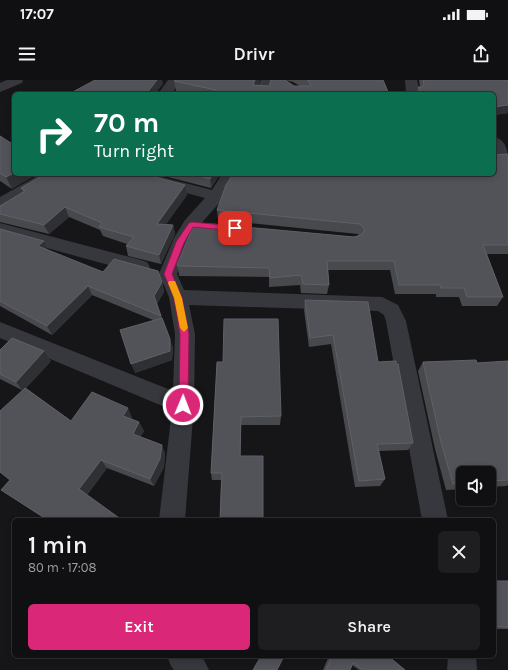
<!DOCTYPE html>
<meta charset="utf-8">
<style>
body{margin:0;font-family:Karla,sans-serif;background:#1e1e20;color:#f1f3f6;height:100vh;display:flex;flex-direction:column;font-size:15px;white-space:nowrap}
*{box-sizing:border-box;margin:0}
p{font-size:13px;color:#9c9d9f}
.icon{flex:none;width:22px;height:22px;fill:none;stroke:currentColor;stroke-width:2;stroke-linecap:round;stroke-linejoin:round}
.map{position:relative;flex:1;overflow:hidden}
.side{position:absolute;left:12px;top:438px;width:484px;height:140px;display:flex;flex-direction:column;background:#101012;border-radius:6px;box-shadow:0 2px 6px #0003,0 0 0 1px #303032}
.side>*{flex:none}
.banner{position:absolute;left:12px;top:12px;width:484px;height:84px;border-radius:6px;box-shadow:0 2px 6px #0003,0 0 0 1px #303032;background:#0b6e4f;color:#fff;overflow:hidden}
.controls{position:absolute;left:456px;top:386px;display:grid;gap:8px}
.controls a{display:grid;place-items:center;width:40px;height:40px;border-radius:6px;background:#101012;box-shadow:0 2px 6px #0003,0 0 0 1px #303032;font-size:20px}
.pin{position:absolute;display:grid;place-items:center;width:34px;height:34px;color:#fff;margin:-17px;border-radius:8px;box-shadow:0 2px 6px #0006}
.me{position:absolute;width:44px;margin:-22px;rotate:1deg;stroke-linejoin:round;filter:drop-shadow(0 0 3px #0008)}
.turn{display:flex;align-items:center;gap:14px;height:84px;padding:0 16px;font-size:18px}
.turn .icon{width:52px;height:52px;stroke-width:2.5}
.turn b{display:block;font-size:28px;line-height:34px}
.round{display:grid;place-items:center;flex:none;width:42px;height:42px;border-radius:6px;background:#1e1e20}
.overview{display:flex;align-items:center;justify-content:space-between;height:68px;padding:0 16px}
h1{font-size:24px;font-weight:600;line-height:30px}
.action{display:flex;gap:8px;margin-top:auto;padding:8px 16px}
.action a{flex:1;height:46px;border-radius:6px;background:#db2777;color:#fff;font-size:16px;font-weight:600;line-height:46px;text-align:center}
.action a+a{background:#1e1e20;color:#f1f3f6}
.status{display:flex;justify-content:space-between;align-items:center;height:28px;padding:0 20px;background:#101012;direction:ltr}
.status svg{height:11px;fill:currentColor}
header{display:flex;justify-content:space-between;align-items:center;height:52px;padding:0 16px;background:#101012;font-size:18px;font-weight:600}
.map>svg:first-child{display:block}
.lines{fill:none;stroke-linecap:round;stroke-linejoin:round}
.minor{fill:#37383d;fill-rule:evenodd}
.wall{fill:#47494d;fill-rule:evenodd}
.shaded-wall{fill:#2f3033}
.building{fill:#525359;stroke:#5f6168}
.route{fill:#db2777;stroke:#8e194d}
.slow{fill:#f59e0b}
</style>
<div class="status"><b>17:07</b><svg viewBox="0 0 49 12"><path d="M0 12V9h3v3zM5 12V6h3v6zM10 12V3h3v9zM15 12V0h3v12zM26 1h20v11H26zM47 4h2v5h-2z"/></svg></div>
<header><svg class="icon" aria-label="menu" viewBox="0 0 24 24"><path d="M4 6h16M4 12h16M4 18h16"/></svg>Drivr<svg class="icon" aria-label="share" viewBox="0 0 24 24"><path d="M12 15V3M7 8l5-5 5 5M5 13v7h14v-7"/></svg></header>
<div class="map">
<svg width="508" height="590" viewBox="0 0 508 590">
<rect width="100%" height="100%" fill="#161618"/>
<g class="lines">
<!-- minor -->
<g class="minor">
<polygon points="7,0 23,0 22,3 0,12 0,3"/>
<polygon points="168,0 180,0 172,14 158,14"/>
<polygon points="261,0 273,0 268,14 254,14"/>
<polygon points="405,0 417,0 420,14 406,14"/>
<path d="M494,57C507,60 508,72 508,84C495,80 494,68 494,57Z"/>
<polygon points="41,94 61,94 58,97 6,128 0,129 0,117"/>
<polygon points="123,94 150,94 212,110 222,94 238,94 222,120 197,148 189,162 177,194 184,210 382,217 398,225 406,241 448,440 422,440 386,241 384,235 378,231 189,225 195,254 194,325 185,440 159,440 172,330 0,258 0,242 173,311 175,254 169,217 159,194 174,158 185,140 205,118 126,97"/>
<polygon points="0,143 141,180 147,182 150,187 147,192 141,194 0,155"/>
<polygon points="167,576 201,576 204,580 209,590 174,590 171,586"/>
<polygon points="448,576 476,576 477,590 447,590"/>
</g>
</g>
<!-- wall -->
<g class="wall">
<path d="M175,0H260L258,5L269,6L271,0H383L389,14H191L176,11L174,1ZM285,0L293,2L300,6H294Z"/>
<polygon points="419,0 508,0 508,33 494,35 494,14 416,14 418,7 420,7"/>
<polygon points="0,56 12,109 0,101"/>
<polygon points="508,74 508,174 487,174 503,217 497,226 462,226 459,217 436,217 436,214 395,214 390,190 328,190 329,205 327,214 301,213 300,205 269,207 269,197 179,196 179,194 177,185 210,148 354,157 359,155 358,154 218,140 217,130 494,94"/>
<polygon points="156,94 220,94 211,108"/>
<polygon points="185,105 187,115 166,144 173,145 175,154 161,184 128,176 126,166 127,164 103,156 100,150 69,137 49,154 0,142 0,126 23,112 21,108"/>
<polygon points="0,149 48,171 103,192 162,202 164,212 157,224 173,268 172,280 135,293 153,240 92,215 52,255 0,226"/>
<polygon points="305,220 378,282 413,363 408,370 379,371 385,399 380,406 355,407 331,264 309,267 304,230"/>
<polygon points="0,270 51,281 26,308 71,341 132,337 131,339 139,342 144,351 140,357 165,373 164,387 154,406 107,388 87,415 122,440 47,440 1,410 10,400 22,310 0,299"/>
<polygon points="508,281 508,405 506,406 489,407 489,393 463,393 463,409 446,410 435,369 418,291 423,282 477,283"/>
<polygon points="217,282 281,336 280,345 241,345 241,376 263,376 263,440 220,440 221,400 212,400 211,393"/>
<rect x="494" y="501" width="14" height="48"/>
<polygon points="329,576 388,576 405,590 359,590 352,585 350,590 323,590"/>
</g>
<!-- shaded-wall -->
<g class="shaded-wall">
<polygon points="157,0 162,0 163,4 155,14 146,14"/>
<polygon points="255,0 260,0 253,14 253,5"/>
<polygon points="508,25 508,33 494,35 494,27"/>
<polygon points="14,93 14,94 38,94 12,109 6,97"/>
<polygon points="213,94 220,94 211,108 210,99"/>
<polygon points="185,105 187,115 160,153 157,144"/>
<polygon points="65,127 69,137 49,154 44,145"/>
<polygon points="173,145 175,154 161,184 159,175"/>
<polygon points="44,161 48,171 38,166"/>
<polygon points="162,202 164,212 156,225 154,216"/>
<polygon points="88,206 92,215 52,255 47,246"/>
<polygon points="170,259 173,268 172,280 135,293 131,284"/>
<polygon points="44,271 51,281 23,311 16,302"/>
<polygon points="128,328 132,337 127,345 123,336"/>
<polygon points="241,337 241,383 240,376"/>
<polygon points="139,342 144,351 137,363 133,354"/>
<polygon points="162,365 165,373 164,387 154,406 150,399"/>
<polygon points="101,380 107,388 86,416 79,409"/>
</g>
<!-- building -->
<g class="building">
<polygon points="95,0 157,0 146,14 69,14"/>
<polygon points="175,0 255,0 253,5 269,6 271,0 285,0 294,6 310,6 311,4 307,0 383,0 389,14 213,14 216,10 174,1"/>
<polygon points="423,0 508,0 508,25 494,27 494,14 422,14 418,7 422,7 424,5"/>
<polygon points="0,56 14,65 14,93 6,97 0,93"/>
<polygon points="508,74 508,165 483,165 503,217 467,217 464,208 441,208 440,205 399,205 394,181 327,181 329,205 303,204 301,195 270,198 269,188 178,186 177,185 193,147 210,148 212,144 354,157 361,155 365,150 360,144 217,130 226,105 233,94 494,94 494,75"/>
<polygon points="45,94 143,94 185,105 157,144 173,145 159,175 126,166 134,157 99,147 102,143 65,127 44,145 0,134 0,126 25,111 21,108"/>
<polygon points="193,94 213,94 210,99"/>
<polygon points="0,149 44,161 38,166 103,192 114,179 158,191 162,202 154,216 161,236 88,206 47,246 0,221"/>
<polygon points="305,220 368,222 378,282 396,281 396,284 398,284 413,363 377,364 385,399 359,401 333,255 310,258"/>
<polygon points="162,238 170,259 170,271 131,284 120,250"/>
<polygon points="224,239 278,239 281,336 241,337 240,376 263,376 263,439 220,439 222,393 211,393 217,282 223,282"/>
<polygon points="12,258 44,271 16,302 0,294 0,270"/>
<polygon points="476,280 477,283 508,281 508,400 489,401 489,393 463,393 463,403 453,404 441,362 423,282"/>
<polygon points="25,308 71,341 92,312 128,328 123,336 139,342 133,354 162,365 160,379 150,399 101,380 79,409 122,440 48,440 1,410 10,400 0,392 0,331"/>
<polygon points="494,501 508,501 508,547 494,546"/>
<polygon points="261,576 284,576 277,590 253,590"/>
<polygon points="332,576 388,576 405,590 363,590 353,583 350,590 326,590"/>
</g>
<!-- route -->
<polygon class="route" points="192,142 235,146 239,148 235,151 193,147 184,163 172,194 182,218 189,254 188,325 187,328 183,330 180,328 179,325 180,254 174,218 164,194 176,162 189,143"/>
<!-- slow -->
<polygon class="slow" points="169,201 175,201 182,218 188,248 184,252 180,248 174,218 168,203"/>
</svg>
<div class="controls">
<a><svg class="icon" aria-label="sound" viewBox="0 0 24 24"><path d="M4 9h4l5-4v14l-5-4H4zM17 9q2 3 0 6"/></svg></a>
</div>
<div class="pin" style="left:235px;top:148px;background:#d93025"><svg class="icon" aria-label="arrive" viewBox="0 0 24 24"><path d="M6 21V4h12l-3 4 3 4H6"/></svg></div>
<svg class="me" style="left:183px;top:325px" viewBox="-20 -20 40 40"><circle r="17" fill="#db2777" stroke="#fff" stroke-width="3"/><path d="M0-11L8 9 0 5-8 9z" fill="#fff"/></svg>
<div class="banner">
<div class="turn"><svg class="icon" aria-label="right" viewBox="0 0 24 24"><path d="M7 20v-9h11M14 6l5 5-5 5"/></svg><div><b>70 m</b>Turn right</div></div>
</div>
<section class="side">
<div class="overview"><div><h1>1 min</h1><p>80 m · 17:08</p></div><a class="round"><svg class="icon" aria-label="close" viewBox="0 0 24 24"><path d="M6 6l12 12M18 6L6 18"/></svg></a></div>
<div class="action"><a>Exit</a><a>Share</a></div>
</section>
</div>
